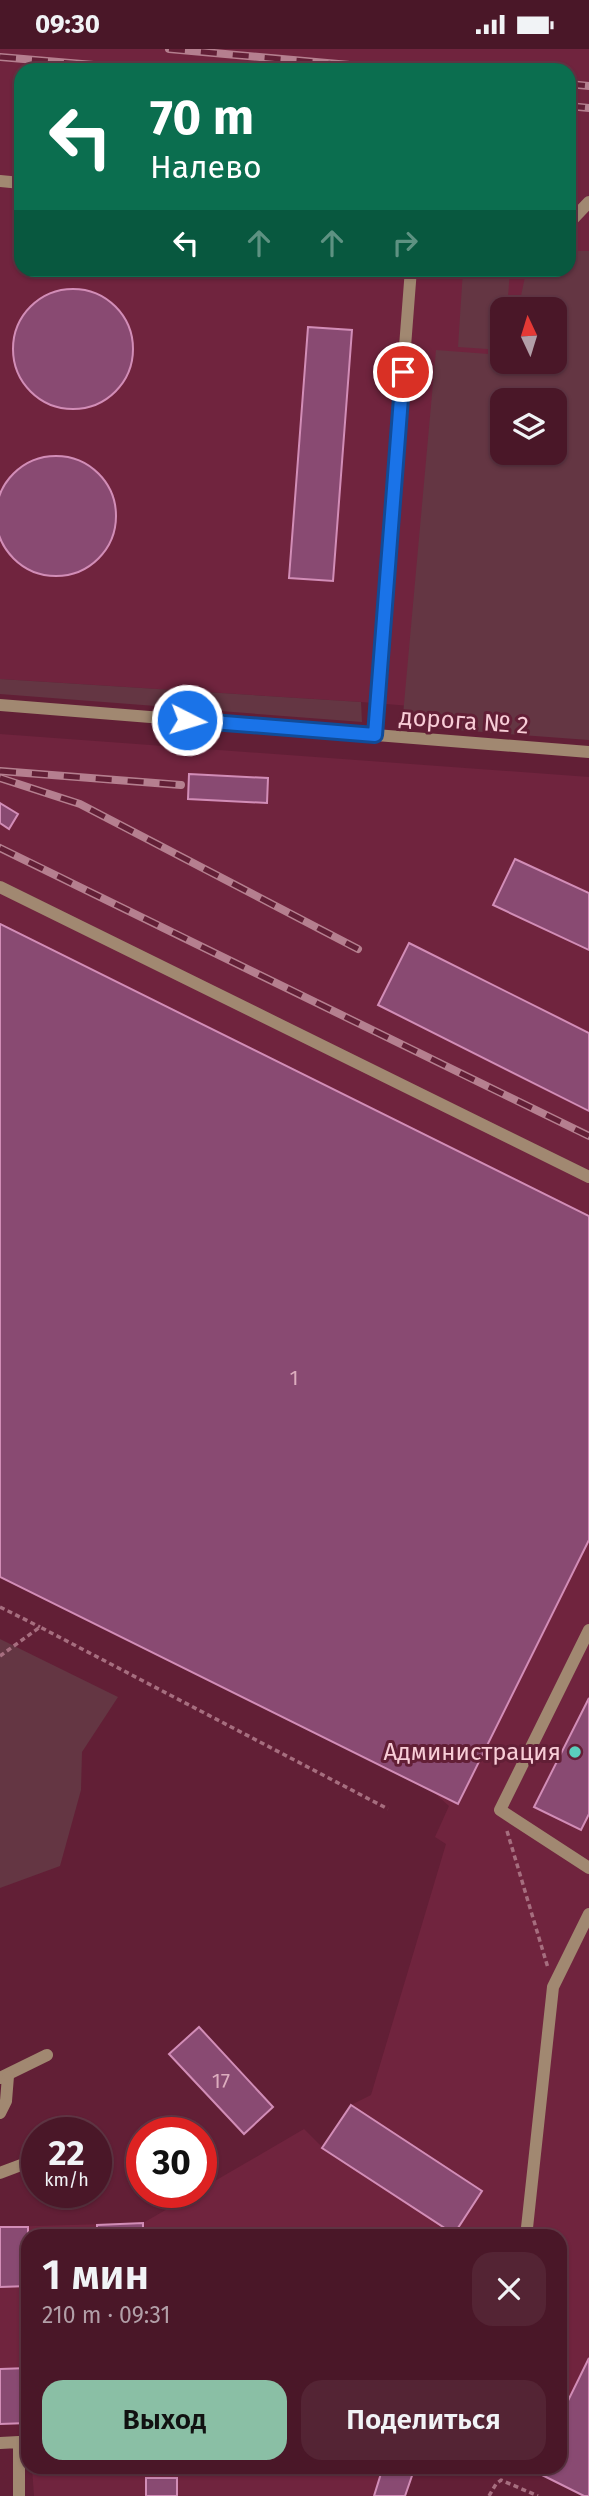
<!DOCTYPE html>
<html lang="ru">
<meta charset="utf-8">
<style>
body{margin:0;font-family:"Fira Sans",sans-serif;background:#542434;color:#f1f3f6;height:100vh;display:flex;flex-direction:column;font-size:26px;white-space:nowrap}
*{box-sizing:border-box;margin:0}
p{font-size:23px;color:#b29fa8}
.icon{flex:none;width:38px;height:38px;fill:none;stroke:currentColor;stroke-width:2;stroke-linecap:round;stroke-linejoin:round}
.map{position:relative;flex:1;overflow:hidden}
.drawer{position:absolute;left:21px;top:2180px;width:546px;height:245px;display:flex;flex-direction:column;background:#4a1728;border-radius:21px;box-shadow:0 2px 5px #0004,0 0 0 2px #613645}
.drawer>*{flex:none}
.guide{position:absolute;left:14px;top:14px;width:562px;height:214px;border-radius:21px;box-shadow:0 2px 5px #0004,0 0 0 2px #613645;background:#0b6e4f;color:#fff;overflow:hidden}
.needle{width:46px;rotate:356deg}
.tools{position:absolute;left:490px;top:248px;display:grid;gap:14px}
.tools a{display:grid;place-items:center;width:77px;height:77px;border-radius:14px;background:#4a1728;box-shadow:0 2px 5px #0004,0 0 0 2px #613645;font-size:35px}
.speed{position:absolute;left:21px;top:2068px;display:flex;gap:14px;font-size:35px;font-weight:700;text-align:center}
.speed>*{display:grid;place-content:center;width:91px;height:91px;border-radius:50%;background:#4a1728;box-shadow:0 2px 5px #0004,0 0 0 2px #613645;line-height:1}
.speed small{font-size:18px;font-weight:400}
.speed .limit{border:10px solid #d22;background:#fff;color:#111}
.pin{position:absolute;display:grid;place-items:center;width:60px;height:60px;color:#fff;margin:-30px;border:4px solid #fff;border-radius:50%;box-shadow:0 2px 7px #0007}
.me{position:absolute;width:77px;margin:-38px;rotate:95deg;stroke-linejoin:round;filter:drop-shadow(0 0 5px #0008)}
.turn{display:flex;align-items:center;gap:24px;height:147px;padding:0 21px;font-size:32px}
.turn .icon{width:91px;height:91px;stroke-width:2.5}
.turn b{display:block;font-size:49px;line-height:60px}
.lanes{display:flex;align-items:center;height:66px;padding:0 21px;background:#0003;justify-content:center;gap:35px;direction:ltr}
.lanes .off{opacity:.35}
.round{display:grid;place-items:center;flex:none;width:74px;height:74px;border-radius:21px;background:#542434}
.headline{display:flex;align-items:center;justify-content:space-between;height:119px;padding:0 21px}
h1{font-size:42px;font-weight:600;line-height:52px}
.button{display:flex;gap:14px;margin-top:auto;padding:14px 21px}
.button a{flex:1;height:80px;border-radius:21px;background:#8abfa5;color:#111;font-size:28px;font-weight:600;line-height:80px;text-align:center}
.button a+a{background:#542434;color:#f1f3f6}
.status{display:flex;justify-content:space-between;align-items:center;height:49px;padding:0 35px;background:#4a1728;direction:ltr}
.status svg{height:19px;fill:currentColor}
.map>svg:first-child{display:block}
.built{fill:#70243e;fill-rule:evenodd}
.green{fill:#643643;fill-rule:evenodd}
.building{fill:#894a72;stroke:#d28db7;stroke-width:2}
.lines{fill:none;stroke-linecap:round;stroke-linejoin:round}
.path{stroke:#a66e7f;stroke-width:3.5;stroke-dasharray:5 3.5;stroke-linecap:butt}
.minor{stroke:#a18871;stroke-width:12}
.rail-casing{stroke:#b57f8f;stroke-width:8}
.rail{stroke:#621f36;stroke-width:5;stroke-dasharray:16;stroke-linecap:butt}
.route-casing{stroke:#114b97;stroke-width:18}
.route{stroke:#1a73e8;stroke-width:12}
.poi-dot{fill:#5acebd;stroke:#621f36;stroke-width:2.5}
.labels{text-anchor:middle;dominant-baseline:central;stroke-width:6;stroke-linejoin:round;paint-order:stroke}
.number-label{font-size:21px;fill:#dcacbe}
.street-label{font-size:24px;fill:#f8cdd7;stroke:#621f36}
.poi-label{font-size:24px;fill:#f8cdd7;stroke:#621f36;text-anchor:end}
</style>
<div class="status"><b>09:30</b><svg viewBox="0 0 49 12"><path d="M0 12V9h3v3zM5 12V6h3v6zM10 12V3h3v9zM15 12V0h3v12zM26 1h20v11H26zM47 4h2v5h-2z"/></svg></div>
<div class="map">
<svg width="589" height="2447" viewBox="0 0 589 2447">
<rect width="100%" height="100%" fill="#621f36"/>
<!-- built -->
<g class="built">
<path d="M0,0H589V611L583,671L361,653L0,630ZM21,21H569V220H21ZM502,261H555V313H502ZM502,352H555V404H502Z"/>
<polygon points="0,685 589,728 589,2447 584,2447 526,2419 560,2418 560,2188 28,2188 28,2374 0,2375 0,2178 143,2174 195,2144 201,2144 201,2140 304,2080 323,2099 351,2056 371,2046 446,1795 435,1788 449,1757 432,1742 0,1526"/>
<polygon points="32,2419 415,2419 405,2447 34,2447"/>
</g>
<!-- green -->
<g class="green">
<path d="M569,202H589V691L402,677L436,301L502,306V313H555V261H518L526,223L529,220H569ZM502,352H555V404H502Z"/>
<polygon points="463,221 510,221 507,261 502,261 502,301 458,298"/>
<polygon points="0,630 361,653 362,673 0,645"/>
<polygon points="0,1590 118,1648 82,1703 81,1741 60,1817 0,1839"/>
</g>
<!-- building -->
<g class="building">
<circle cx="73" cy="300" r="60"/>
<polygon points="308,278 352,281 333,532 289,529"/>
<circle cx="56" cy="467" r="60"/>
<polygon points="189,725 268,729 267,754 188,750"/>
<polygon points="0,754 18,765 9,780 0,774"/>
<polygon points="515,810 589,844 589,901 493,856"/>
<polygon points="0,875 589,1167 589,1491 458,1755 0,1528"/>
<polygon points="409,894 589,984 589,1062 378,956"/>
<polygon points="589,1649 589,1765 581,1781 534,1758"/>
<polygon points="199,1978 273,2058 244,2085 169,2005"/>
<polygon points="351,2056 482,2142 454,2185 322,2099"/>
<polygon points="143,2174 143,2188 97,2188 97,2176"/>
<polygon points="0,2178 28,2178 28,2237 0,2238"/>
<polygon points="589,2309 589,2447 584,2447 526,2418 560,2418 560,2368"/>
<polygon points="28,2319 28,2374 0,2375 0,2320"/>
<polygon points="383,2418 415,2418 405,2447 374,2447"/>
<rect x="146" y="2429" width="31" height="18"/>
</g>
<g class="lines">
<!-- path -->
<g class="path">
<polyline points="0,1558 40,1578"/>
<polyline points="0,1607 40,1578 388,1760"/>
<polyline points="507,1782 548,1919"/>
<polyline points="489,2447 496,2435 501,2431 538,2447"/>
</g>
<!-- minor -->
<g class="minor">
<polyline points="0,132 21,134"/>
<polyline points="569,174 589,153"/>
<polyline points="0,656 589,703"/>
<polyline points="375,686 411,220"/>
<polyline points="0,838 589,1128"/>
<polyline points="589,1581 500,1761 589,1819"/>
<polyline points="0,2029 47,2006"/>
<polyline points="0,2064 6,2052 8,2027"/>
<polyline points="0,2124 37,2110"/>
<polyline points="526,2188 553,1938 589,1865"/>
<polyline points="0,2394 19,2393 19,2447"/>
</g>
<!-- rail casing -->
<g class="rail-casing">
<g id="rail">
<polyline points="169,0 406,21"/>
<polyline points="0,8 152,21"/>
<polyline points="569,35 589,37"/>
<polyline points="569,57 589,59"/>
<polyline points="0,722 181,736"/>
<polyline points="0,729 80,755 358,900"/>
<polyline points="0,799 589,1087"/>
</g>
</g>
<!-- rail -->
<use href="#rail" class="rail"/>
</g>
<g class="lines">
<!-- route casing -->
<g class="route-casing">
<polyline id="route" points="187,671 375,686 403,323"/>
</g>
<!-- route -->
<use href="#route" class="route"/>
</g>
<!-- markers -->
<circle class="poi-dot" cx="575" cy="1703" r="7"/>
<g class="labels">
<!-- number labels -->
<g class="number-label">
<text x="294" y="1329">1</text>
<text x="221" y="2032">17</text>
</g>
<!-- street labels -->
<g class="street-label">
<text transform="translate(464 672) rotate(4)">дорога № 2</text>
</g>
<!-- poi labels -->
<g class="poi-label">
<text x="561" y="1703">Администрация</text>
</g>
</g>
</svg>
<div class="tools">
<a><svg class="needle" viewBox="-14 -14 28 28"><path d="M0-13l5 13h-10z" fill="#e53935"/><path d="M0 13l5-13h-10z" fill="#b29fa8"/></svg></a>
<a><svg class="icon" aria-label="layers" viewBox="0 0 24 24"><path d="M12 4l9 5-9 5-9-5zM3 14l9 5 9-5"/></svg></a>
</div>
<div class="speed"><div>22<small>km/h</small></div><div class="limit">30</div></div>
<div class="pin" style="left:403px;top:323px;background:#d93025"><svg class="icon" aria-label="arrive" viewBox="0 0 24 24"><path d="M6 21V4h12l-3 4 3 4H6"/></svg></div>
<svg class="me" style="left:187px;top:671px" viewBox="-20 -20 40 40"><circle r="17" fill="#1a73e8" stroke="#fff" stroke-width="3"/><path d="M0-11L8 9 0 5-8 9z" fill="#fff"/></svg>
<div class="guide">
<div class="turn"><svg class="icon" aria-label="left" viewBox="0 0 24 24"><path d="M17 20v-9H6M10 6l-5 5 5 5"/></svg><div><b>70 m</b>Налево</div></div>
<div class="lanes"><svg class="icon" aria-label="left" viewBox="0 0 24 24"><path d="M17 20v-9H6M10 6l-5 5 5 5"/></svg><svg class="icon off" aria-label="ahead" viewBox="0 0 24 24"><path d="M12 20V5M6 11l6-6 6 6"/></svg><svg class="icon off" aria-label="ahead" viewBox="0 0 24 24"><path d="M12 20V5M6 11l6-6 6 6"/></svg><svg class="icon off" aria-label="right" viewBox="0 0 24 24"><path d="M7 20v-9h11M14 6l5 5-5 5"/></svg></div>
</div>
<section class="drawer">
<div class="headline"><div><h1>1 мин</h1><p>210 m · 09:31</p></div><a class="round"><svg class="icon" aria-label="close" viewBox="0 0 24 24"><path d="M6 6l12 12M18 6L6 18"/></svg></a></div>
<div class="button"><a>Выход</a><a>Поделиться</a></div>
</section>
</div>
